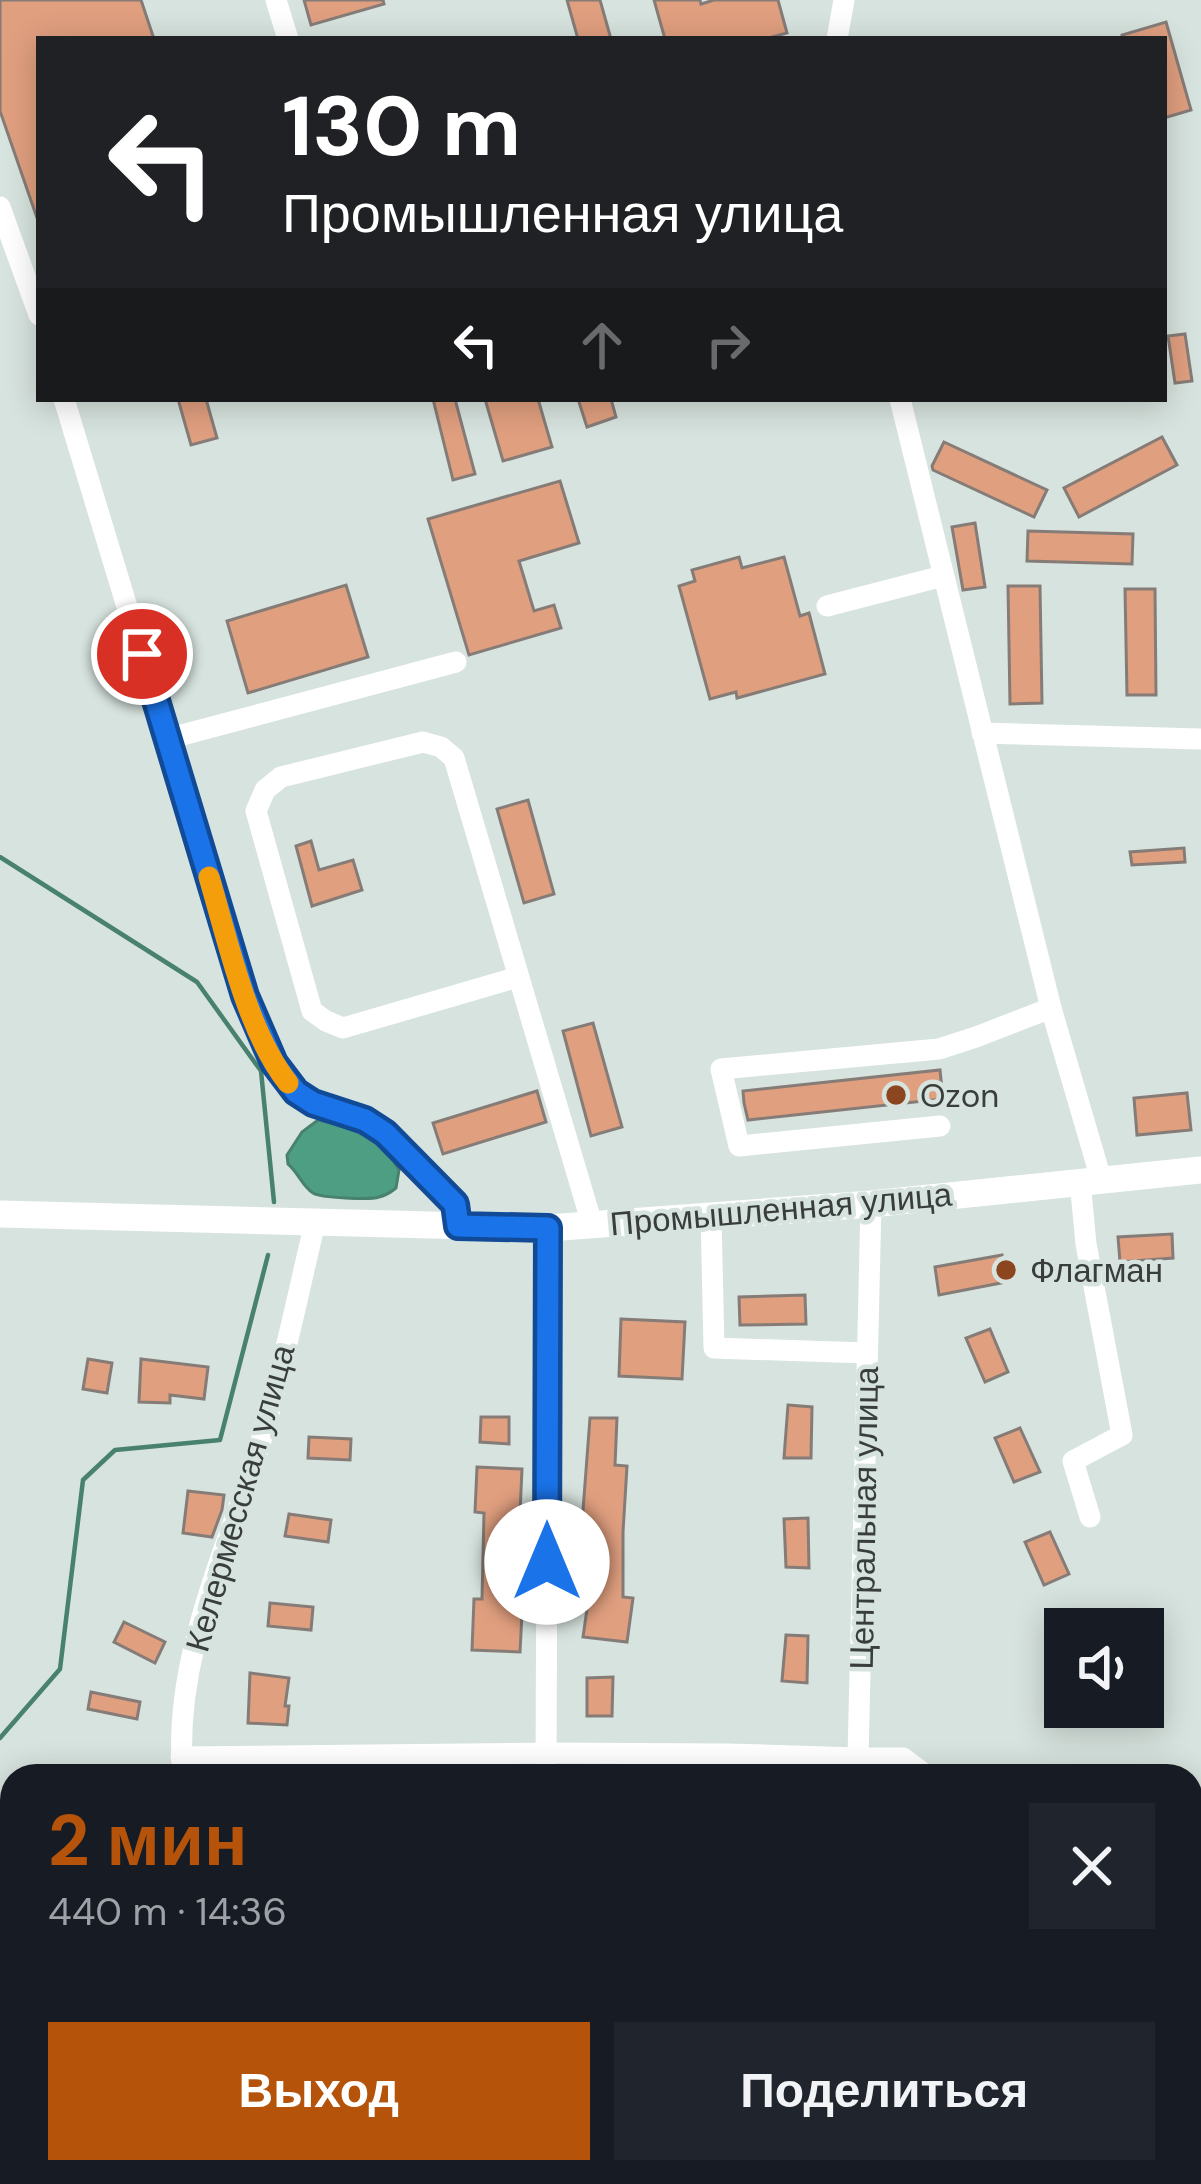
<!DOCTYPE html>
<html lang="ru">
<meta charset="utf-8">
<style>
body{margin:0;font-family:"DM Sans",sans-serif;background:#20242c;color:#f1f3f6;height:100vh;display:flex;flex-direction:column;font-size:45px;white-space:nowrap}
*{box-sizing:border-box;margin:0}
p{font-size:39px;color:#9ea1a6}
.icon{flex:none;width:66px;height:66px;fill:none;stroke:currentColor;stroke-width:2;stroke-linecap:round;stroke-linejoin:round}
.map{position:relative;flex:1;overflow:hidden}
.drawer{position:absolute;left:0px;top:1764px;width:1203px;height:420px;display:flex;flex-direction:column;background:#171b24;border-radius:36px 36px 0 0;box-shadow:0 6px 30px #0003}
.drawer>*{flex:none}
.top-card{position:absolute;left:36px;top:36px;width:1131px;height:366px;border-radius:0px;box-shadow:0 6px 30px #0003;background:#202124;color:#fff;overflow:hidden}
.fabs{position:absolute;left:1044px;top:1608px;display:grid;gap:24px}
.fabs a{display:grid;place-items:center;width:120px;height:120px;border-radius:0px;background:#171b24;box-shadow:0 6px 30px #0003;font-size:60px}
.pin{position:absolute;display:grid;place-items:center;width:102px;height:102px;color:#fff;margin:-51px;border:6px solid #fff;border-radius:50%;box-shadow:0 3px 12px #0007}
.me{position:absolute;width:132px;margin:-66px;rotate:0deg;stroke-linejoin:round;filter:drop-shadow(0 0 9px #0008)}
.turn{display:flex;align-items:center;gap:42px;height:252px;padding:0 48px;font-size:54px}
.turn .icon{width:156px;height:156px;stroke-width:2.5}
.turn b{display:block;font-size:84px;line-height:102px}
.lanes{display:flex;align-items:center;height:114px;padding:0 48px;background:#0003;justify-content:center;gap:60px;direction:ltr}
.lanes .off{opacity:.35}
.round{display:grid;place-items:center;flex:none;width:126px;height:126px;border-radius:0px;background:#20242c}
.overview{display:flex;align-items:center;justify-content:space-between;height:204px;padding:0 48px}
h1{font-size:72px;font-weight:700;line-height:90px;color:#b45309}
.primary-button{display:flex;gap:24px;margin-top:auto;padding:24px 48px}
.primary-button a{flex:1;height:138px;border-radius:0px;background:#b45309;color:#fff;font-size:48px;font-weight:700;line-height:138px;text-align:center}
.primary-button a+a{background:#20242c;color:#f1f3f6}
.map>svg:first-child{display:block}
.water{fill:#4e9e83;stroke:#48816e;stroke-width:3}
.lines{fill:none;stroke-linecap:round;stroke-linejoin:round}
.stream{stroke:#48816e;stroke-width:4.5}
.building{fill:#e09f7f;stroke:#867c77;stroke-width:3}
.minor{stroke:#fff;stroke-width:21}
.major{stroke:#fff;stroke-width:27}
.route-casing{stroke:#114b97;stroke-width:30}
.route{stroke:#1a73e8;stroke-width:21}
.slow{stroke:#f59e0b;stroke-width:21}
.poi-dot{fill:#8c461f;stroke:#d7e3de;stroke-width:4.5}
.labels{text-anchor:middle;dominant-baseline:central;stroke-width:9;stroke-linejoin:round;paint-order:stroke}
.poi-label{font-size:33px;fill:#393e3c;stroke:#d7e3de;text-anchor:start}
.street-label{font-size:33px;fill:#393e3c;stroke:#d7e3de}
</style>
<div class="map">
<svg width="1201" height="2184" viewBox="0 0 1201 2184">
<rect width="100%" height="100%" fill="#d7e3de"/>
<!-- water -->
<path class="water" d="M318,1120C352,1127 382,1138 399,1170L396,1188C389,1193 388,1195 379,1197C370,1200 321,1198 313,1193C302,1186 298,1172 288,1164L287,1155L302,1132Z"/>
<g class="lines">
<!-- stream -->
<g class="stream">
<polyline points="0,857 197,982 261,1071 274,1202"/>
<polyline points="0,1738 60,1669 83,1480 115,1450 220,1440 268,1255"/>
</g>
</g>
<!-- building -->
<g class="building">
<polygon points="0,0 141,0 154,39 39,39 39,217 37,218 0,111"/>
<polygon points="304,0 383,0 384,4 311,25"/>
<polygon points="567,0 600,0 611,39 578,39"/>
<polygon points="654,0 700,0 701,4 714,0 778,0 787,33 765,39 665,39"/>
<polygon points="1166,22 1191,110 1164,118 1164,39 1122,39 1122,35"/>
<polygon points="1185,334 1192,381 1175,383 1168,336"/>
<polygon points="178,399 206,399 217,438 191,445"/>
<polygon points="433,399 455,399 475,474 453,480"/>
<polygon points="485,399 538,399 552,447 503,461"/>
<polygon points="578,399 611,399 616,417 587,427"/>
<polygon points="1162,437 1177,465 1079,517 1064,488"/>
<polygon points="944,442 1047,490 1034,517 933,470 932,466"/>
<polygon points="560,481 579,543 519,561 534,611 554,605 561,628 469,655 428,519"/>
<polygon points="975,523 985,587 963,590 952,527"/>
<polygon points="1028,531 1133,534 1132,564 1027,561"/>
<polygon points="739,557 742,568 784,557 800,616 809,613 825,674 737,698 736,692 710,699 679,586 695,581 692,570"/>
<polygon points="346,585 368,657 248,693 227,621"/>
<polygon points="1008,586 1040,586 1042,703 1010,704"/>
<polygon points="1125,589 1155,589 1156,695 1127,695"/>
<polygon points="528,800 554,894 524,903 497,809"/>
<polygon points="311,841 319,870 353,860 362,890 312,906 296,846"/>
<polygon points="1184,848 1185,862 1132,865 1130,852"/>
<polygon points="593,1023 622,1127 591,1136 563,1031"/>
<polygon points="940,1070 943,1099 748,1120 744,1103 743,1091"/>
<polygon points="537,1091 546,1122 443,1154 433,1123"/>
<polygon points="1187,1093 1191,1130 1137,1135 1134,1098"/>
<polygon points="1172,1234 1173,1258 1120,1262 1118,1237"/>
<polygon points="1002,1255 1006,1282 939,1295 935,1267"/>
<polygon points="805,1295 806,1324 740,1325 739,1297"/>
<polygon points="621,1319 685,1322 682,1379 619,1376"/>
<polygon points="990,1329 1008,1372 985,1382 966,1338"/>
<polygon points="88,1359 112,1363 107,1393 83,1389"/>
<polygon points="141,1359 208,1367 204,1399 170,1395 170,1403 139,1402"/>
<polygon points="788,1405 812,1407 811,1458 784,1458"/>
<polygon points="481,1417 509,1417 509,1444 480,1442"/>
<polygon points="590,1418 617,1418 615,1465 627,1466 623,1532 623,1597 633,1598 627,1642 583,1637 592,1574 583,1574 583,1510"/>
<polygon points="1020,1428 1040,1472 1014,1482 995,1438"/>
<polygon points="309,1437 351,1439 350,1460 308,1458"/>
<polygon points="477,1467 522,1469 519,1535 526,1535 520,1652 472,1650 474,1599 482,1599 484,1513 475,1512"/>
<polygon points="188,1491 224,1495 222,1510 212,1537 183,1533"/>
<polygon points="289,1514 331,1520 328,1542 285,1536"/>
<polygon points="808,1518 809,1568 786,1567 784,1519"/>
<polygon points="1050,1532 1069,1574 1044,1585 1025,1542"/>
<polygon points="270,1603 313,1607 311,1630 268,1626"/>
<polygon points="124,1622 165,1642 155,1663 114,1642"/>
<polygon points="786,1635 808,1636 807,1683 782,1681"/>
<polygon points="250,1673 289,1678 285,1706 289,1706 287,1725 248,1723"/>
<polygon points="613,1677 612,1716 587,1716 587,1678"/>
<polygon points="91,1692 140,1702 137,1719 88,1709"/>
</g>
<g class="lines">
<!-- minor -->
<g class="minor">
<polyline points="276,0 288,39"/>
<polyline points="837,39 844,0"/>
<polyline points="0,207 39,315"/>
<polyline points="64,399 245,996 274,1063 296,1092 313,1103 365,1120 385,1133 455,1204 458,1226"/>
<polyline points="900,399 1051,1008 1101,1179"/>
<polyline points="827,606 943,576"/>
<polyline points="982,733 1201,739"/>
<polyline points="167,739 456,662"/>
<polyline points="518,977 343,1028 326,1021 312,1011 256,811 265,790 281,777 423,742 441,747 454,758 592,1224"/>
<polyline points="940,1126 739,1146 721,1069 939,1049 976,1037 1051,1008"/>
<polyline points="1080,1181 1086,1244 1122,1435 1073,1461 1090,1517"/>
<polyline points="871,1204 858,1758 903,1758 927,1776"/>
<polyline points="711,1215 714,1348 867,1353"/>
<polyline points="181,1757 547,1753 728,1754 858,1758 857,1776"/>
<path d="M183,1776C171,1652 235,1536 267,1420C286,1355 299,1289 315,1223"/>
<polyline points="546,1776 548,1228"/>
<polyline points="1191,2078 1195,1979"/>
<polyline points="285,2172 288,2184"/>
<polyline points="1184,2184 1185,2172"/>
</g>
<!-- major -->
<polyline class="major" points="0,1214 548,1228 871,1204 1201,1170"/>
</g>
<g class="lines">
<!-- route casing -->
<g class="route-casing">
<polyline id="route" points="142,654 245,996 274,1063 296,1092 313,1103 365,1120 385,1133 455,1204 458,1226 548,1228 547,1562"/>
</g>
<!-- route -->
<use href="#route" class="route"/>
<!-- slow -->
<path class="slow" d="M209,877C228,941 247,1031 288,1083"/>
</g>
<!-- markers -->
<g class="poi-dot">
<circle cx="896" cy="1095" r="12"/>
<circle cx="1006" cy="1270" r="12"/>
</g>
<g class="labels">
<!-- poi labels -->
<g class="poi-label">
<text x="920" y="1095">Ozon</text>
<text x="1030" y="1270">Флагман</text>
</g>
<!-- street labels -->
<g class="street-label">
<text transform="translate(781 1209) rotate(-5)">Промышленная улица</text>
<text transform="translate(240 1498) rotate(-74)">Келермесская улица</text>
<text transform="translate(864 1518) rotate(-89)">Центральная улица</text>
</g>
</g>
</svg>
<div class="fabs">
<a><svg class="icon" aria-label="sound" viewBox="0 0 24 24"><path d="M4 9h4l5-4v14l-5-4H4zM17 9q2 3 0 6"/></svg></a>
</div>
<div class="pin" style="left:142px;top:654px;background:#d93025"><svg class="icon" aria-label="arrive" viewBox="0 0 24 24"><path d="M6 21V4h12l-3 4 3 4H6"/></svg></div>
<svg class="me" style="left:547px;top:1562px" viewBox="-20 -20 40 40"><circle r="19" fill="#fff"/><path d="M0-13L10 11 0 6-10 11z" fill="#1a73e8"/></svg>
<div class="top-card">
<div class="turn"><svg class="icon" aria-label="left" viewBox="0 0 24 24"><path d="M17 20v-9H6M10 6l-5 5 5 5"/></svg><div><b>130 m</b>Промышленная улица</div></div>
<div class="lanes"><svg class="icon" aria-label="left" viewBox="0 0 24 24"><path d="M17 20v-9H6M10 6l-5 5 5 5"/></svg><svg class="icon off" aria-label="ahead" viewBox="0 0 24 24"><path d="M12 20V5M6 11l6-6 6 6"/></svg><svg class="icon off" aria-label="right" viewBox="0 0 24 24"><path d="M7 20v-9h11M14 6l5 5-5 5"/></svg></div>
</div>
<section class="drawer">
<div class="overview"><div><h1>2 мин</h1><p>440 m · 14:36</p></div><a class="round"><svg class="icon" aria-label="close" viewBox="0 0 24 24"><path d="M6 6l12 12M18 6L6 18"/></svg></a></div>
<div class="primary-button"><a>Выход</a><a>Поделиться</a></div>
</section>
</div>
